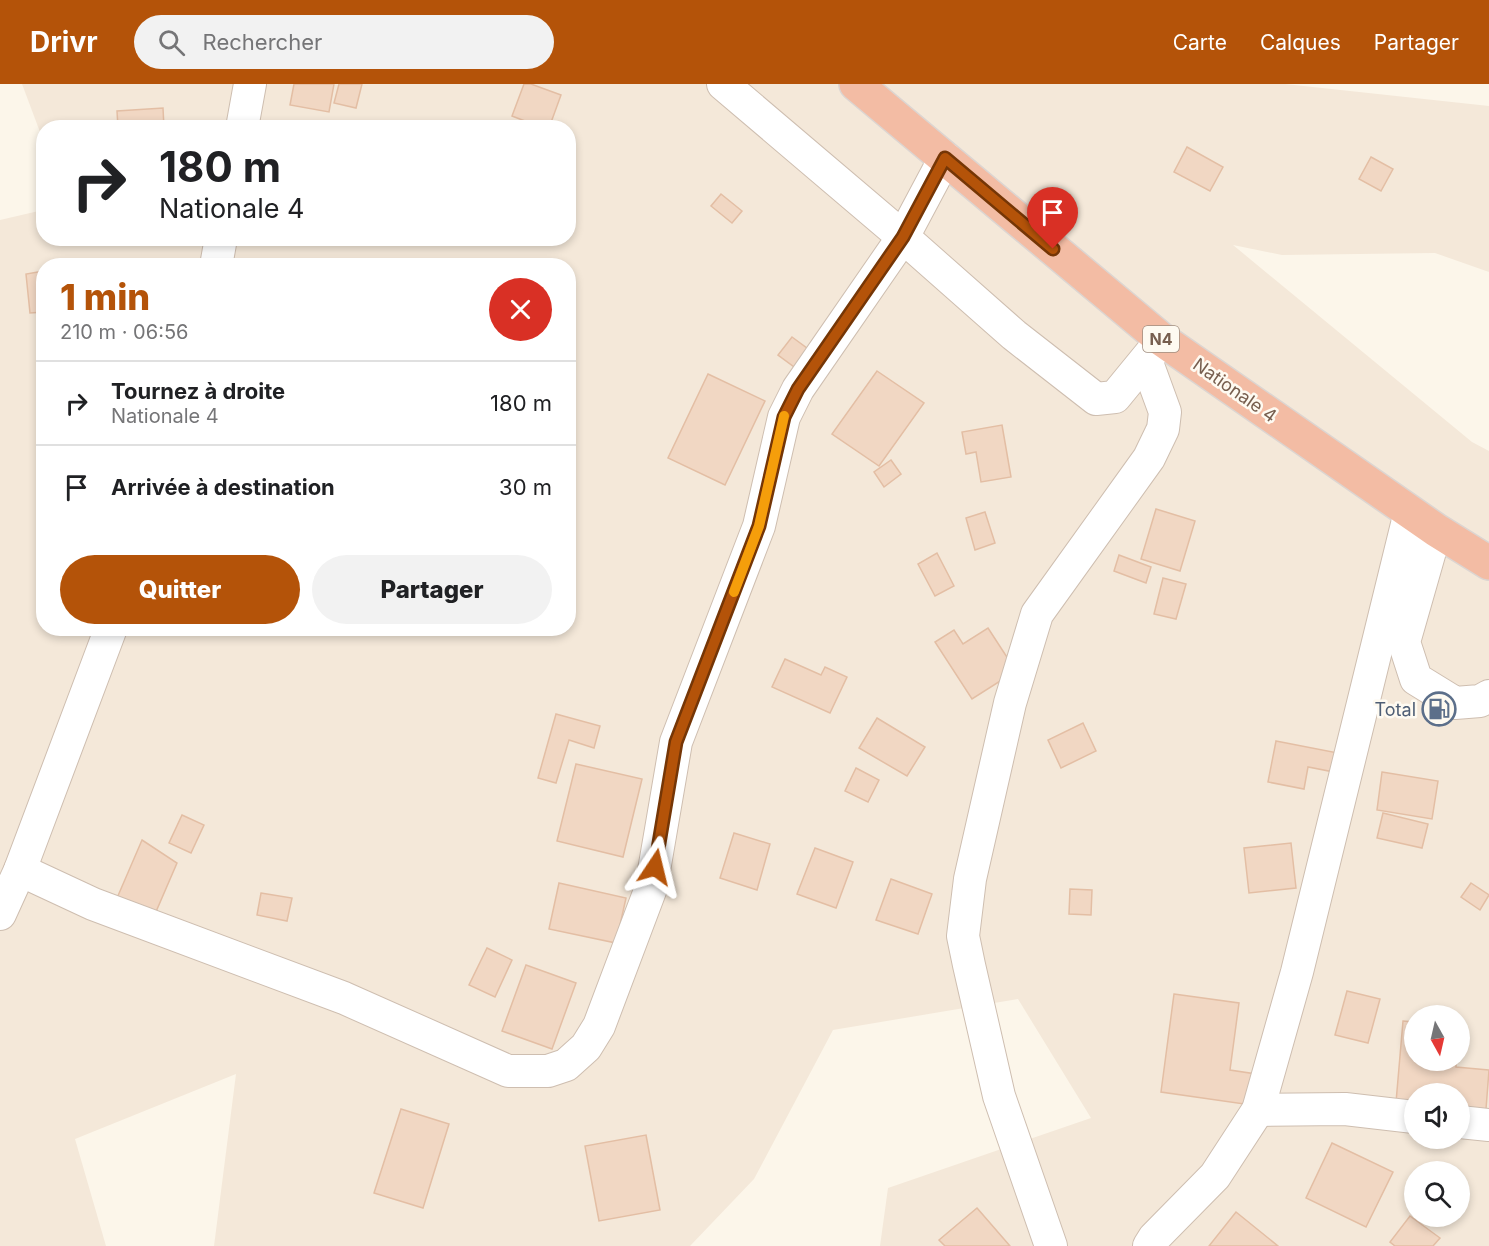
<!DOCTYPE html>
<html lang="fr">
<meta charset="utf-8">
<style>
body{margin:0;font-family:Inter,sans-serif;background:#f2f2f2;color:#202124;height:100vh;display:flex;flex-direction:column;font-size:22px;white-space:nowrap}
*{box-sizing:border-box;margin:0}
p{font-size:20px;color:#757577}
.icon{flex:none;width:33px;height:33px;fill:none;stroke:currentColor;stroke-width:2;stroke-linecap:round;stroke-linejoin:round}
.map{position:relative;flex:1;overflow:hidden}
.details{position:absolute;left:36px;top:174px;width:540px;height:378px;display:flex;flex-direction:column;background:#fff;border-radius:24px;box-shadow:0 3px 9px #0003}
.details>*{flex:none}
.guide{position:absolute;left:36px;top:36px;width:540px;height:126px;border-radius:24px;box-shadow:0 3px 9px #0003;background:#fff;color:#202124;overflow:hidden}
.needle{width:39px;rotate:172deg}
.fabs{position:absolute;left:1404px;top:921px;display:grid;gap:12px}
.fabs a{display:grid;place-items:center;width:66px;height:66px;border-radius:50%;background:#fff;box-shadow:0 3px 9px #0003;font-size:30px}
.pin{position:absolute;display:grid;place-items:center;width:51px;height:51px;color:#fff;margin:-62px -26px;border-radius:50% 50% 50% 0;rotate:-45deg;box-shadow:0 0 6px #0007}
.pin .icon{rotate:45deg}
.me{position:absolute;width:66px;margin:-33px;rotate:10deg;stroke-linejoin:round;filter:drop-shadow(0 0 4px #0008)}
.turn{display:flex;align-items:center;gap:21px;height:126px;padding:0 24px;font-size:27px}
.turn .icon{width:78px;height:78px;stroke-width:2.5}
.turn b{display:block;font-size:42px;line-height:51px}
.round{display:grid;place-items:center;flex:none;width:63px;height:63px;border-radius:32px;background:#f2f2f2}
.overview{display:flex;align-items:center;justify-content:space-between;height:102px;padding:0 24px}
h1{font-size:36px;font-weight:800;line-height:45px;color:#b45309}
.button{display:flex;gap:12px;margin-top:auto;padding:12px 24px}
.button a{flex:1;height:69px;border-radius:36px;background:#b45309;color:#fff;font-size:24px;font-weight:800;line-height:69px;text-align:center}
.button a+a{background:#f2f2f2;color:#202124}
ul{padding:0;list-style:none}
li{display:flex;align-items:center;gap:18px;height:84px;padding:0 24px;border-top:2px solid #e0e0e0}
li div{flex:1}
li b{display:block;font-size:22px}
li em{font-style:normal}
header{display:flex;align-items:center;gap:36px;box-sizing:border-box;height:84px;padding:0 30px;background:#b45309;color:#fff}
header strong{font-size:28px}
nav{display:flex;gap:33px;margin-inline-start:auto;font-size:21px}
.search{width:420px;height:54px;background:#f2f2f2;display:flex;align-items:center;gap:15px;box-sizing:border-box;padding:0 21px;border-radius:33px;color:#757577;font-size:22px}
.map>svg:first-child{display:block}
.residential{fill:#f4e8d9;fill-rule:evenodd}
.building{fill:#f1d7c3;stroke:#e3bea4;stroke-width:1.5}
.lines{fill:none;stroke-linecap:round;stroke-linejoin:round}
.minor-casing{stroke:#cebeb0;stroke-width:34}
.highway-casing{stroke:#dcd5d1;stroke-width:36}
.minor{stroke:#fff;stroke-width:32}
.highway{stroke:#f3bca4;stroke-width:33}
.route-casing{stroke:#753606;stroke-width:15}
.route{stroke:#b45309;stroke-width:10}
.slow{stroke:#f59e0b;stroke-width:10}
.labels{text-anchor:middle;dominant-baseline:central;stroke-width:5;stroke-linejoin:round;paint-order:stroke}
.shield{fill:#fefaf1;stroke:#a08d7f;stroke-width:1.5}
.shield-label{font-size:16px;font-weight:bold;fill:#775e4e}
.street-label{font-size:18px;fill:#775e4e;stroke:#fefaf1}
.service-label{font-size:18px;fill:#4e5e75;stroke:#fefaf1;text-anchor:end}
</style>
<header>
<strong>Drivr</strong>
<div class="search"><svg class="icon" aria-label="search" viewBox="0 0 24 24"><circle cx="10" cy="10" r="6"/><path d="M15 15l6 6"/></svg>Rechercher</div>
<nav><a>Carte</a><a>Calques</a><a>Partager</a></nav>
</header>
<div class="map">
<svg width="1489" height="1162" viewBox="0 0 1489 1162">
<rect width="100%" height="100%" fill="#fcf6ea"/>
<!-- residential -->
<path class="residential" d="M22,0H1285L1489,22V188L1435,169L1282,171L1233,161L1472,358L1489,367V1162H880L888,1104L1091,1034L1018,915L833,946L754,1095L690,1162H214L236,990L75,1055L106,1162H0V136L43,126L44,154H568V44H44L43,56ZM44,182H568V544H44ZM1414,932H1460V976H1414ZM1414,1010H1460V1054H1414ZM1414,1088H1460V1132H1414Z"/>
<!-- building -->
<g class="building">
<polygon points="294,0 334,0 329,28 290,21"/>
<polygon points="339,0 362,0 356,24 334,19"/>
<polygon points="524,0 531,0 561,11 549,44 543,44 512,32"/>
<polygon points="163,24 164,44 118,44 117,27"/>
<polygon points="508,37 531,44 506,44"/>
<polygon points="1187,63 1223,83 1210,107 1174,88"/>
<polygon points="1371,73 1393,85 1381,107 1359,95"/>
<polygon points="721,110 742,127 732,139 711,122"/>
<polygon points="44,187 44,228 30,229 26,190"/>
<polygon points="792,253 819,273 805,291 778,271"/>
<polygon points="877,287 924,319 879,382 832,350"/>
<polygon points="708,290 765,317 725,401 668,374"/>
<polygon points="1002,341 1011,393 981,398 976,368 966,370 962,348"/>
<polygon points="891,376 901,390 884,403 874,388"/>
<polygon points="1156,425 1195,437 1180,487 1141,475"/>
<polygon points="985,428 995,459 975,466 966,434"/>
<polygon points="937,469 954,502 935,512 918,480"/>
<polygon points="1119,471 1151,483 1146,499 1114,487"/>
<polygon points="1163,494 1186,500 1176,535 1154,530"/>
<polygon points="988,544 1016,587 972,615 935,558 954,546 963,560"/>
<polygon points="785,575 821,591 825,583 847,593 830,629 772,603"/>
<polygon points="556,630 600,642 594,664 569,656 556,699 538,694"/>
<polygon points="877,634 925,663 907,692 859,664"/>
<polygon points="1083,639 1096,667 1061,684 1048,656"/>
<polygon points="1276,657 1338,669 1334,688 1308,683 1304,705 1268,698"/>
<polygon points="576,680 642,695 623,773 557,757"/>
<polygon points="856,684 879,696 868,718 845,707"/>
<polygon points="1382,688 1438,697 1432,735 1377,726"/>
<polygon points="1383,729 1428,740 1422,764 1377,754"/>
<polygon points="182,731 204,741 191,769 169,759"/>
<polygon points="734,749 770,760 757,806 720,794"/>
<polygon points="142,756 177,779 155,830 117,814"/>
<polygon points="1291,759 1296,804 1249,809 1244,764"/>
<polygon points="815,764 853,778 836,824 797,810"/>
<polygon points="891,795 932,810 918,850 876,836"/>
<polygon points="559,799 626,814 616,859 549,845"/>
<polygon points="1471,799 1489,811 1480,826 1461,813"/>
<polygon points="1070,805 1092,806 1091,831 1069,830"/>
<polygon points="261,809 292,814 287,837 257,831"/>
<polygon points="487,864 512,876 495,913 469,901"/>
<polygon points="526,881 576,899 552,965 502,947"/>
<polygon points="1347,907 1380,915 1368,959 1335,951"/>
<polygon points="1174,910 1239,919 1230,986 1256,990 1251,1021 1161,1008"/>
<polygon points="1403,937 1414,938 1414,976 1456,976 1456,983 1489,986 1485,1038 1460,1036 1460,1010 1414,1010 1414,1032 1395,1030"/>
<polygon points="401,1025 449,1040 423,1124 374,1109"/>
<polygon points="646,1051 660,1126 599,1137 585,1062"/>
<polygon points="1332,1059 1393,1088 1366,1143 1306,1114"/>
<polygon points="977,1124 1010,1162 945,1162 939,1156"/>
<polygon points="1236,1128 1278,1162 1209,1162"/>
<polygon points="1410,1132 1440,1154 1433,1162 1395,1162 1390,1158"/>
</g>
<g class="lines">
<!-- minor casing -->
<g class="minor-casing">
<g id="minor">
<polyline points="723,0 903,153 1014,251 1096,315 1115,313 1156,263"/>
<polyline points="242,44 250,0"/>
<polyline points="216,182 221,154"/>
<polyline points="1436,446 1404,558 1416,595 1455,619 1480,617 1489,612"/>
<polyline points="20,786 93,820 344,914 508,987 548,987 566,981 586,963 599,942 651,804 676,658 759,442 784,333 798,305 903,153 945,74"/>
<polyline points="0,830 20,786 111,544"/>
<polyline points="1258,1026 1345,1025 1414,1033"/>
<polyline points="1460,1038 1489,1041"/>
<polyline points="1051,1162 999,1012 969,881 963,852 970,795 1010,619 1037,530 1149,374 1163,345 1165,328 1146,276"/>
<polyline points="1149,1162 1154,1154 1215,1092 1258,1026 1297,888 1410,428"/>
</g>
</g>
<!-- highway casing -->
<g class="highway-casing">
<polyline id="highway" points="856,0 1161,255 1436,446 1489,479"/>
</g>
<!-- minor -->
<use href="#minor" class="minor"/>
<!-- highway -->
<use href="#highway" class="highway"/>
</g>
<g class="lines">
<!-- route casing -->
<g class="route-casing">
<polyline id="route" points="655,783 676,658 759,442 784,333 798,305 903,153 945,74 1053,165"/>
</g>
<!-- route -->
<use href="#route" class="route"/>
<!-- slow -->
<polyline class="slow" points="734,508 759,442 784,332"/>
</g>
<!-- icons -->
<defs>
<g id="fuel-ring" transform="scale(1.725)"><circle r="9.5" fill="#fefaf1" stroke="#5c6f8a" stroke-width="1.5"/><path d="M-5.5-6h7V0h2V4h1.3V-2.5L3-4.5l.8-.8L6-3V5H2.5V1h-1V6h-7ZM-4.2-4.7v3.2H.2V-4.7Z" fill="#5c6f8a"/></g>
</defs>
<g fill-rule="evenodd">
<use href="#fuel-ring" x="1439" y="625"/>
</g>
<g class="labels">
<!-- shield labels -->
<rect class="shield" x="1143" y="242" width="36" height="26" rx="4.5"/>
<g class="shield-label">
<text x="1161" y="255">N4</text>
</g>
<!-- street labels -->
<g class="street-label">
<text transform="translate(1235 306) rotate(35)">Nationale 4</text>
</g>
<!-- service labels -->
<g class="service-label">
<text x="1416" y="625">Total</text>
</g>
</g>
</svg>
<div class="fabs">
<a><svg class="needle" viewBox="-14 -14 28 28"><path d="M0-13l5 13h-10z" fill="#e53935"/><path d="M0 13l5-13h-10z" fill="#757577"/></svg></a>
<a><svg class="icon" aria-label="sound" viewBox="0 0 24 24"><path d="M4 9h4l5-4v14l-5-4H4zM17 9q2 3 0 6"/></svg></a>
<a><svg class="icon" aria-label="search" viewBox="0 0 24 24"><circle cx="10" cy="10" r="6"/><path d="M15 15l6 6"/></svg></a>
</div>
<div class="pin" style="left:1053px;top:165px;background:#d93025"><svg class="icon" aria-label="arrive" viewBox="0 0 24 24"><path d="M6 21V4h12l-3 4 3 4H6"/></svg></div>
<svg class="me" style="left:655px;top:783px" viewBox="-20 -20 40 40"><path d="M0-17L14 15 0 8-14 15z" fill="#b45309" stroke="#fff" stroke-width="4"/></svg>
<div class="guide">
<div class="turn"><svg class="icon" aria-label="right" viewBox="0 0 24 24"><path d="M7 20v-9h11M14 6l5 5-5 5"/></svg><div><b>180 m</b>Nationale 4</div></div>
</div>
<section class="details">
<div class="overview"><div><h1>1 min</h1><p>210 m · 06:56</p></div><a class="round" style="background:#d93025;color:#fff"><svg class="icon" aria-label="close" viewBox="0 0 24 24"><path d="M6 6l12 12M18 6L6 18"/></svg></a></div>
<ul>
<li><svg class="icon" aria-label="right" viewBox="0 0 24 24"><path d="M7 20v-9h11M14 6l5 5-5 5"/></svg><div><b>Tournez à droite</b><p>Nationale 4</p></div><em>180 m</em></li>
<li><svg class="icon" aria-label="arrive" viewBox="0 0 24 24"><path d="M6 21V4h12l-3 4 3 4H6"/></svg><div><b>Arrivée à destination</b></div><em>30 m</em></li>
</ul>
<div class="button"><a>Quitter</a><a>Partager</a></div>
</section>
</div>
